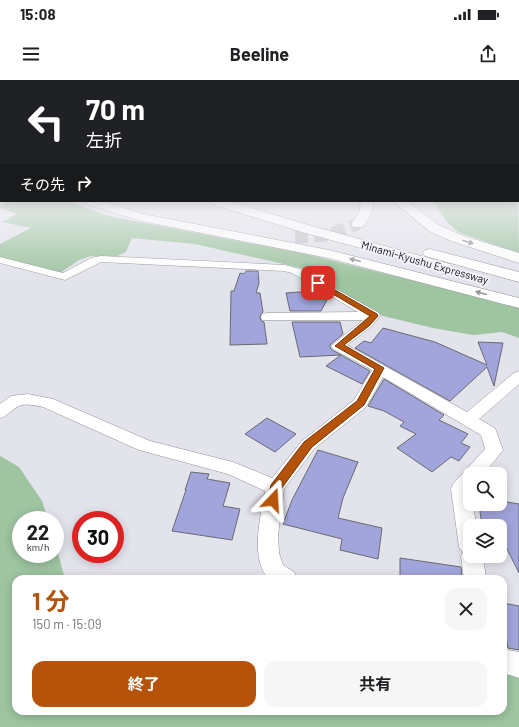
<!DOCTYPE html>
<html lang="ja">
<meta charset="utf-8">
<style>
body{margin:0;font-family:Barlow,"Noto Sans JP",sans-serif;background:#f6f6f6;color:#202124;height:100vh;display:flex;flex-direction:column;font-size:15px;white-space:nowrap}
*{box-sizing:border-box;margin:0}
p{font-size:13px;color:#757577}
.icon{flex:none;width:22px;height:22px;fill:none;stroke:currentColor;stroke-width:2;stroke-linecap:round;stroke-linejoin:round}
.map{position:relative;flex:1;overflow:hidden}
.panel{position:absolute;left:12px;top:495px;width:495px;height:140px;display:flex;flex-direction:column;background:#fff;border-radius:12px;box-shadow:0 2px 10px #0003}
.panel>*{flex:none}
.top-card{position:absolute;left:0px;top:0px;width:519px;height:122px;box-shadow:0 2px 10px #0003;background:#202124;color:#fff;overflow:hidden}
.fabs{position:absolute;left:463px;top:387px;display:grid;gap:8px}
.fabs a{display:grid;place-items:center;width:44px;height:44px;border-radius:8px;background:#fff;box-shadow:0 2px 10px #0003;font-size:20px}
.speed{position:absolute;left:12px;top:431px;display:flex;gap:8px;font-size:20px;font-weight:700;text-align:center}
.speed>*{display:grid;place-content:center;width:52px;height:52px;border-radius:50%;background:#fff;box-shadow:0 2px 10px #0003;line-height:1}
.speed small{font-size:10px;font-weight:400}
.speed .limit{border:6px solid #d22;background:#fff;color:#111}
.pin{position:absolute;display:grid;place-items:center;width:34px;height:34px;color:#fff;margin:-17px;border-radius:8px;box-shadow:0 2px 6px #0006}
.me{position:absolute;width:44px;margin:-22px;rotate:20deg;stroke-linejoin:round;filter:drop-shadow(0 0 3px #0008)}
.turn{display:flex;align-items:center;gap:14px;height:84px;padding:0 20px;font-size:18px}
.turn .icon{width:52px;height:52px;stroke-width:2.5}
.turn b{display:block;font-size:28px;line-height:34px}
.then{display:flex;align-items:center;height:38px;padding:0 20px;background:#0003;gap:8px;font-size:15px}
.round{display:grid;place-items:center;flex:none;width:42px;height:42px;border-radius:12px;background:#f6f6f6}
.head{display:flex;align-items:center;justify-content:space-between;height:68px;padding:0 20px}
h1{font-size:24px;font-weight:700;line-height:30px;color:#b45309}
.cta{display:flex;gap:8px;margin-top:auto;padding:8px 20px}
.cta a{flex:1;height:46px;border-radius:12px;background:#b45309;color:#fff;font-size:16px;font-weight:700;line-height:46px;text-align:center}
.cta a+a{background:#f6f6f6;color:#202124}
.status{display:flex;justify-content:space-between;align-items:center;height:28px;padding:0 20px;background:#fff;direction:ltr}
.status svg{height:11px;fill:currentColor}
header{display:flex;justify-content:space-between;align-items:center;height:52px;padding:0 20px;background:#fff;font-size:18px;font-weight:700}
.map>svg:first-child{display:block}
.green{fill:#9ec4a0}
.building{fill:#a2a5db;stroke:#696a71}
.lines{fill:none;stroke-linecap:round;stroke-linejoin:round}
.highway-tunnel{stroke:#c4c4cc;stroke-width:13;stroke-dasharray:13 6;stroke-linecap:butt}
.street-casing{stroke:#909098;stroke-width:1}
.highway-casing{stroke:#909098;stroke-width:1}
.street{fill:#fff;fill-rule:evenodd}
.highway{fill:#fff;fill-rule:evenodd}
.oneway{fill:#969697}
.route{fill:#b45309;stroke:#753606}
.labels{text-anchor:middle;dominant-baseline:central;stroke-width:4;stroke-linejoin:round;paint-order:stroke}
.far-street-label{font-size:11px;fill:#151518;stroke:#f0f1fa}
</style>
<div class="status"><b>15:08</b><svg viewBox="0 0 49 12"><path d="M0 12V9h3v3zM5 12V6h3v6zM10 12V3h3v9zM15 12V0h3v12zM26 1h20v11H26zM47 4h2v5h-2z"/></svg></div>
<header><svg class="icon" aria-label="menu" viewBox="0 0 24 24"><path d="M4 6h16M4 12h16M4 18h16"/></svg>Beeline<svg class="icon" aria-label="share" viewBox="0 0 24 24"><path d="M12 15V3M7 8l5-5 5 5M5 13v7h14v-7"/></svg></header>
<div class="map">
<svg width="519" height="647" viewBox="0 0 519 647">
<rect width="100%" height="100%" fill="#e3e3ec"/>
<!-- green -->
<g class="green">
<polygon points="0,108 1,121 69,121 108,136 306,174 519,227 519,258 502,252 473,255 433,248 383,236 301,188 195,164 132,158 126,172 115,177 91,176 79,180 60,193 0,178 0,164 31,148 2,142 17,134 0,128"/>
<polygon points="518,108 519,173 458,152 446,141 434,121 518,121"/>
<polygon points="0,376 19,387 42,421 48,440 21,440 21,474 55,474 55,463 65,499 16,499 16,631 503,631 503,580 519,585 519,647 0,647"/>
</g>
<!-- building -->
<g class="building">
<polygon points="246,191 258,191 259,203 256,213 260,213 263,232 261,234 260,237 261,241 264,242 267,264 230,265 231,211 234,211 240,193 244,194"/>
<polygon points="299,212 328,218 321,231 290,231 286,213"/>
<polygon points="292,242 340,242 343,254 330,265 330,267 332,270 370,291 362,304 326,286 341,275 300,277"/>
<polygon points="383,248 435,262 487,285 478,262 503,263 494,306 487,287 450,321 355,268 364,261 371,263"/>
<polygon points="384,299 444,335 439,340 468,354 461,363 470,367 459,381 451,377 432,392 397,368 416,354 400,346 404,342 384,331 368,326"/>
<polygon points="267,338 296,354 275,372 245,354"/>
<polygon points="318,370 358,382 343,418 338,438 382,448 378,479 340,470 342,459 283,444 292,420"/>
<polygon points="191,392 209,394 207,399 230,403 223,426 240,429 232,460 172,451 186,410 185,410"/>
<polygon points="500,421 519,424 519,493 500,455 500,446 482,446 479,424 500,424"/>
<polygon points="400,478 461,487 462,499 400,499"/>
<polygon points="503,523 519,526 519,570 508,568 503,540"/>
</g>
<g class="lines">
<!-- highway-tunnel -->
<polyline class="highway-tunnel" points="295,157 328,155 358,144"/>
<!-- street casing -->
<g class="street-casing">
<g id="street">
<path d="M101,176L285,185L300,189L379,233L380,236L371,247L347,265L467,332L514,293L519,291V304L479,339L495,348L503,370L484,394H470V424H472L477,446H470V476H483L486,499H464L461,476L463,473L459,467L451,409L453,404L485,369L481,355L383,297L366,327L314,369L284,409L278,455L279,473L283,485L294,492L297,499H269C249,478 261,436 265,411L228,394L139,370L43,327C32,325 23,322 14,329C8,333 6,337 0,338V324L11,316L28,314L53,319L150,361L233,382L272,398L302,361L354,320L372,290L333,269L331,266L363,240H262L261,237L262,234L267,233L358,232L292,193L284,191L101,182L65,200L0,183V177L63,193L91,178Z"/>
<polygon points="503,569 519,572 519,598 503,593"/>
</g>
</g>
<!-- highway casing -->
<g class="highway-casing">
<g id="highway">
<polygon points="84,121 103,121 143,134 329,170 519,218 519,228 328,178 141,141 86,124"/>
<polygon points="209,121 228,121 312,146 450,184 453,187 450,190 445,192 440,190 302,152 211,124"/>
<path d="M361,121H373C374,131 369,139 363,147H353L351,144L359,133Z"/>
<polygon points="393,121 407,121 439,145 461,155 519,173 519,183 451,161 429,151"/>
<polygon points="430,169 519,192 519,202 425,176 423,173 425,170"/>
</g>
</g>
<!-- street -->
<use href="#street" class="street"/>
<!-- highway -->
<use href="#highway" class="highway"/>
</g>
<!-- one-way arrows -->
<defs><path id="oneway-solid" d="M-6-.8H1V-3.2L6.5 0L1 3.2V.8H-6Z"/></defs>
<g class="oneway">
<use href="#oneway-solid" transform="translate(468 162) rotate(18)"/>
<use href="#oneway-solid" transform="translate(355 180) rotate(-166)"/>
<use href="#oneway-solid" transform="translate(481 213) rotate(-165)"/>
</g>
<!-- sky -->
<linearGradient id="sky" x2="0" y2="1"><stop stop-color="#6ba5d0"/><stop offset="0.54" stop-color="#f2f2f6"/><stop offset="1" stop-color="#f2f2f6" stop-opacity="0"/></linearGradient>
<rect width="519" height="199" fill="url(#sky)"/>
<!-- route -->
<polygon class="route" points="316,202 321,202 377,234 378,236 369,246 344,265 384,288 364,325 312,367 281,409 277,423 273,424 269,423 268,420 271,405 304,362 357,321 375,289 335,266 370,236 316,204"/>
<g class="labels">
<!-- far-street labels -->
<g class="far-street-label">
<text transform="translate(425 182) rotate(16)">Minami-Kyushu Expressway</text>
</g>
</g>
</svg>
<div class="fabs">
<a><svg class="icon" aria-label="search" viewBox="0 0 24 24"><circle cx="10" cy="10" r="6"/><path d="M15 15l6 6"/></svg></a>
<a><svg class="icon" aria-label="layers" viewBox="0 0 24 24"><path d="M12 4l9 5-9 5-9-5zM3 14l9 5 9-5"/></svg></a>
</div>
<div class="speed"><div>22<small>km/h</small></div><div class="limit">30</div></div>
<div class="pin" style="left:318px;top:203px;background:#d93025"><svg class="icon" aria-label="arrive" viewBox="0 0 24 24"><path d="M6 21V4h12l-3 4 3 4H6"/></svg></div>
<svg class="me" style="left:273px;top:420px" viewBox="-20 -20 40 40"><path d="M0-17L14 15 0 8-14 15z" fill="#b45309" stroke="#fff" stroke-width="4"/></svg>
<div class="top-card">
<div class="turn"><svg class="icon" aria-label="left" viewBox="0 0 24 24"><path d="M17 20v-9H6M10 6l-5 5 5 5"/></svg><div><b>70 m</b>左折</div></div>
<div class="then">その先<svg class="icon" aria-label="right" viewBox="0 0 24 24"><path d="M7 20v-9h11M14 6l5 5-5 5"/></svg></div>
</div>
<section class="panel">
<div class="head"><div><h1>1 分</h1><p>150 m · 15:09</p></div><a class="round"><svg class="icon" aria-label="close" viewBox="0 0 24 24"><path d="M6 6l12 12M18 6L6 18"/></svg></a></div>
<div class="cta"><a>終了</a><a>共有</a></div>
</section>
</div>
